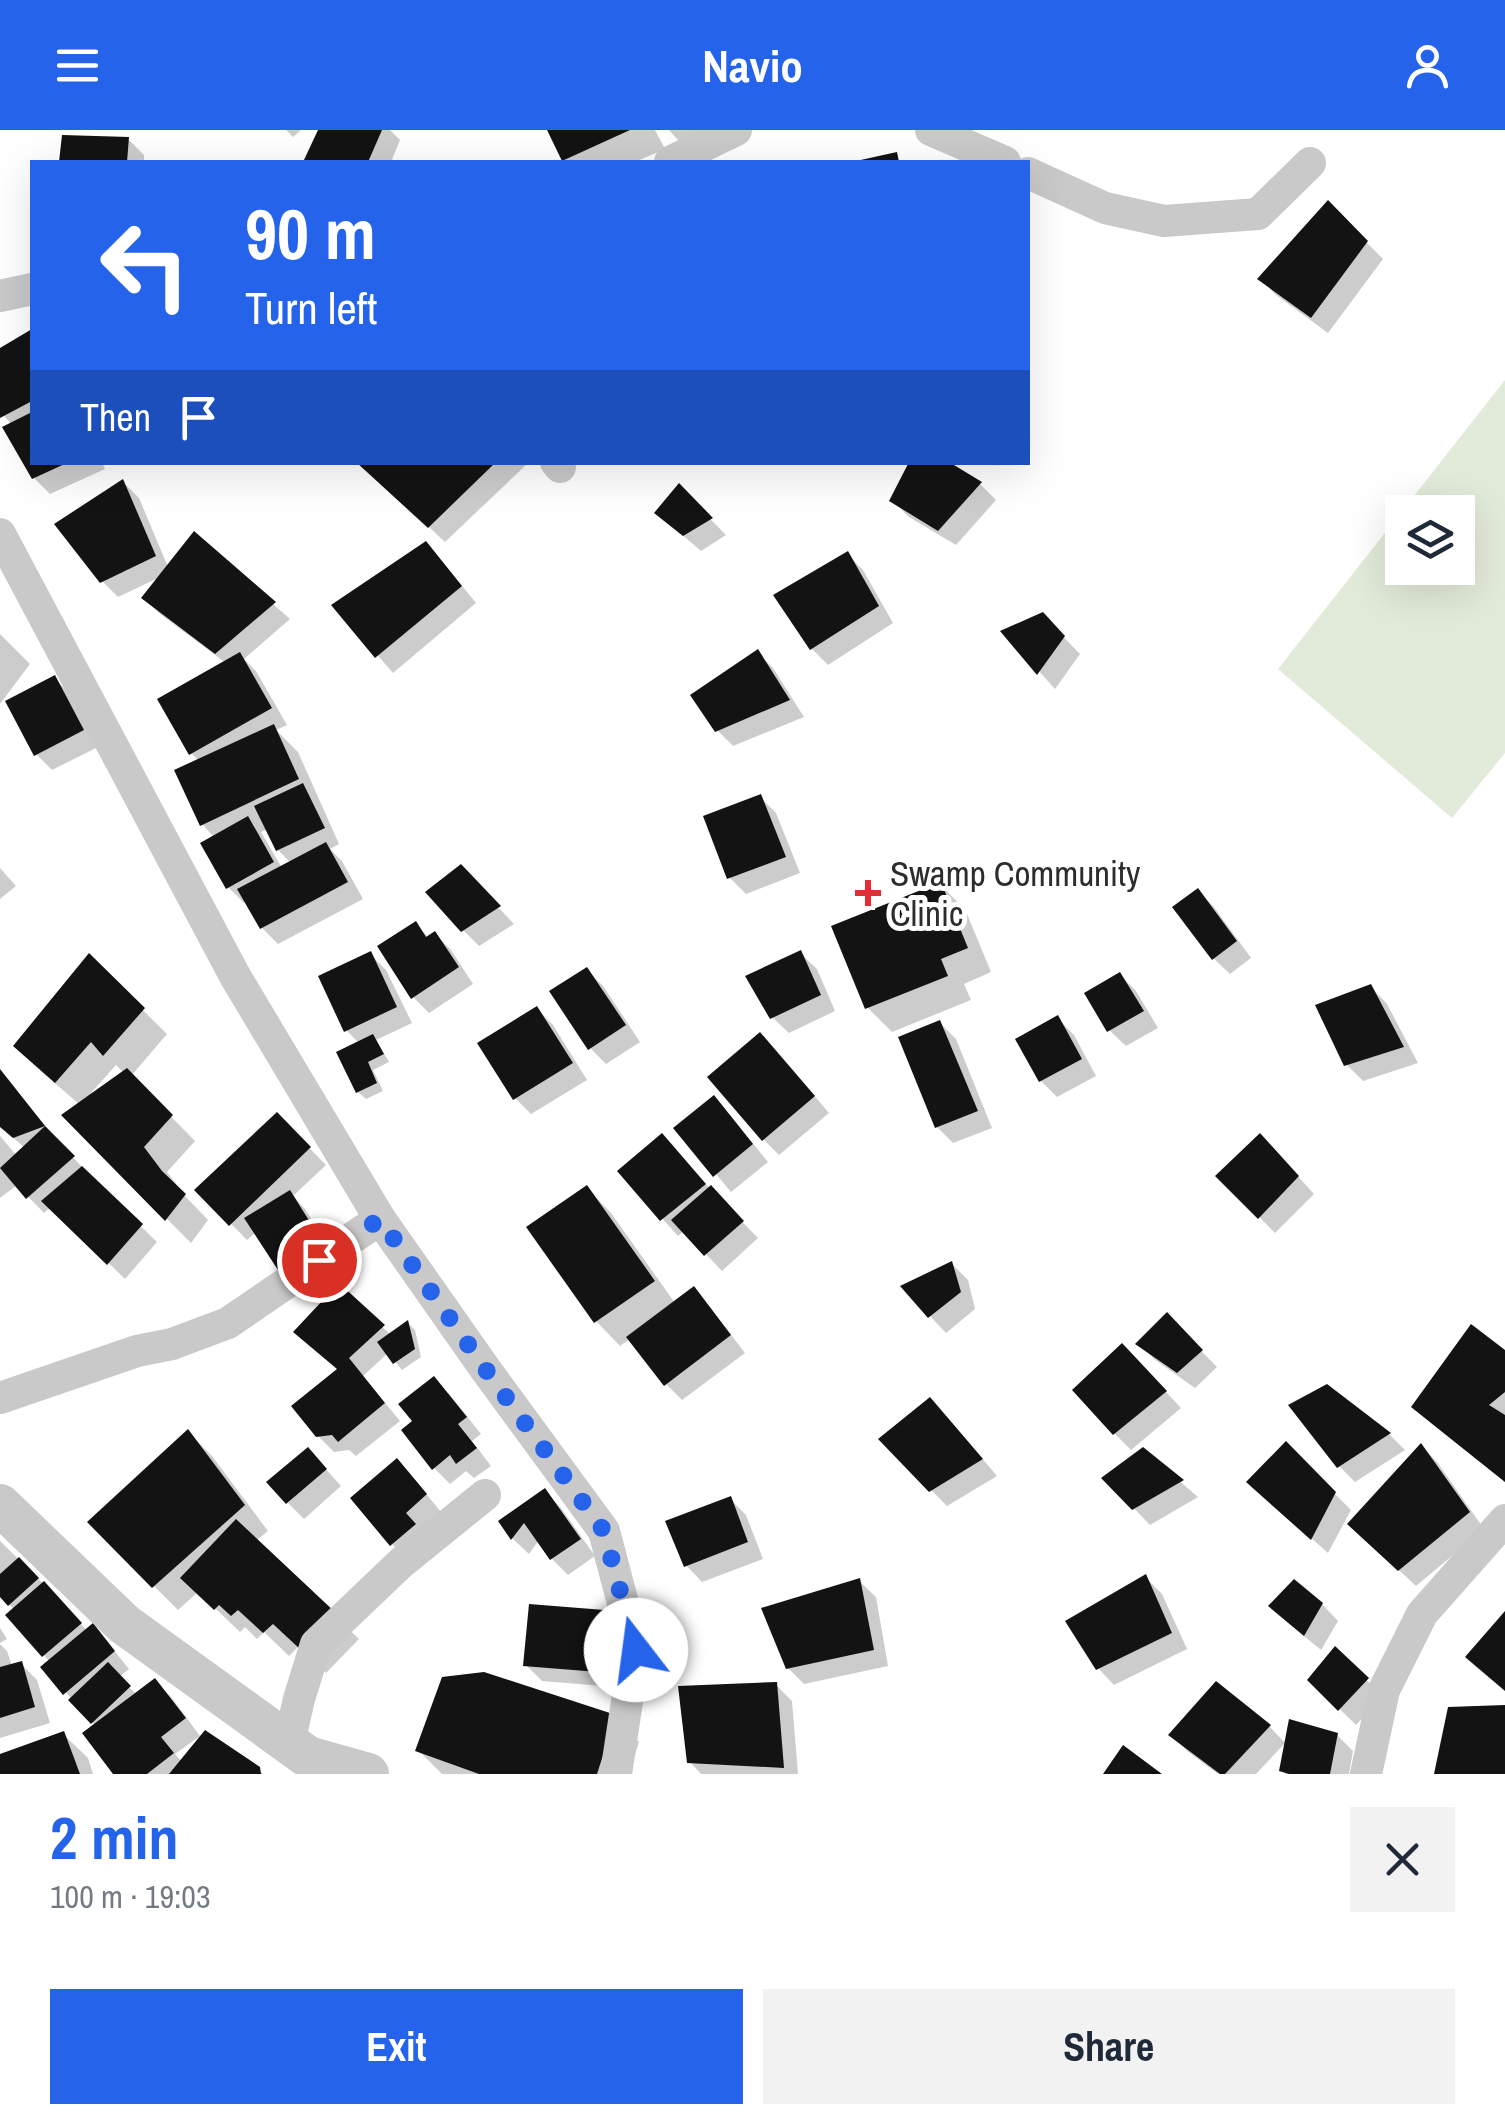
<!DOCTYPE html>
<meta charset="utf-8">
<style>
body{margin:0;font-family:"Archivo Narrow",sans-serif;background:#f2f2f3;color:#1f2937;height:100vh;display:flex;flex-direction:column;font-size:38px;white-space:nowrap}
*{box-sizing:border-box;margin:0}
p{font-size:32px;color:#747a83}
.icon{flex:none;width:55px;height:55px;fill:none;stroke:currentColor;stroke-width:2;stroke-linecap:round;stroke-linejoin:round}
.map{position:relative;height:1644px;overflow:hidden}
.details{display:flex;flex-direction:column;background:#fff;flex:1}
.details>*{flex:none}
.guide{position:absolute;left:30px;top:30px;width:1000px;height:305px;border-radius:0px;box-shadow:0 10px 40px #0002;background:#2563eb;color:#fff;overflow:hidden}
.fabs{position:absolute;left:1385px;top:365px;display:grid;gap:20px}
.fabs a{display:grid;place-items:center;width:90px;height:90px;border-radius:0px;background:#fff;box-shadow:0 10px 40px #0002;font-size:50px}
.pin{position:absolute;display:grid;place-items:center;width:85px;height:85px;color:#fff;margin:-42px;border:5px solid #fff;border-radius:50%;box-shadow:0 2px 10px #0007}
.me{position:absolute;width:110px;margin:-55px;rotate:345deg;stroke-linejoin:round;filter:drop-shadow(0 0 8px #0008)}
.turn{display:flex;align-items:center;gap:35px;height:210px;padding:0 50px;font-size:45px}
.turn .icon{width:130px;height:130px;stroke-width:2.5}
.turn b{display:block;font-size:70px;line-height:85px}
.then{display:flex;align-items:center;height:95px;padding:0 50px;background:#0003;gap:20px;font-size:38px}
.round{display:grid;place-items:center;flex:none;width:105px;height:105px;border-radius:0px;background:#f2f2f3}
.summary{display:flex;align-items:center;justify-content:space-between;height:170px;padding:0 50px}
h1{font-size:60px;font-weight:700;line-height:75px;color:#2563eb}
.cta{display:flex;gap:20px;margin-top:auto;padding:20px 50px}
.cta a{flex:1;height:115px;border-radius:0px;background:#2563eb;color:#fff;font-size:40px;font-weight:700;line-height:115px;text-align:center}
.cta a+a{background:#f2f2f3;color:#1f2937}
header{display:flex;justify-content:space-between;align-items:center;height:130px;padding:0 50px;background:#2563eb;color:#fff;font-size:45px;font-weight:700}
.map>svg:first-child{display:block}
.green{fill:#e2ead9;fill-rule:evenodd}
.shadow{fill:#0003;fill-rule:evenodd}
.building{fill:#131313}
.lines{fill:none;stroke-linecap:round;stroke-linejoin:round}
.minor{stroke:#c9c9c9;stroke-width:32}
.tertiary{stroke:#c9c9c9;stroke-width:42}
.route{stroke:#2563eb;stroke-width:18;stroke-dasharray:0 32.4}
.poi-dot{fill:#e62b37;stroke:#fff;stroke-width:4}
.labels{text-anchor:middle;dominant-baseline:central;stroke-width:10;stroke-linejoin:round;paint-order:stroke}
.poi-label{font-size:35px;fill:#2c2c2c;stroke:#fff;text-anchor:start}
</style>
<header><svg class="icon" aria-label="menu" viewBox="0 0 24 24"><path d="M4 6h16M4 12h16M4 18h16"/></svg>Navio<svg class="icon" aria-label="person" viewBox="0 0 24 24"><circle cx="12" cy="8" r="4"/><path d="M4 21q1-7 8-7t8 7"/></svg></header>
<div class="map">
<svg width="1505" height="1644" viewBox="0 0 1505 1644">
<rect width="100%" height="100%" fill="#fff"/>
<!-- green -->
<path class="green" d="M1505,250V623L1452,688L1278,539ZM1402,382H1458V438H1402Z"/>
<!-- shadow -->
<g class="shadow">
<polygon points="286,0 301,0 293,7"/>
<polygon points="321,0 390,0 400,10 391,32 306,32"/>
<polygon points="550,0 655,0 665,19 635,32 567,32"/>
<polygon points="669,0 718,0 685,18"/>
<polygon points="64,7 128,9 144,25 144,32 61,32"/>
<polygon points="1328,73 1383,129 1328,203 1276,165 1260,149"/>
<polygon points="32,202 32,332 91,332 93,335 102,332 105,339 50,364 34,348 12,295 0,281 0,221"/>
<polygon points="359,332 526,332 527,334 445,412"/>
<path d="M123,352L139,368L168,437L195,405L290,489L244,529L256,541L287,595L276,600L298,622L339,714L330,719L342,731L363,769L278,814L262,798L247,771L244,773L228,757L214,707L202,694L199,631L191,623L226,533L160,484L144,468L160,447L118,467L102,451ZM268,699L278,720L291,733L282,738L261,702Z"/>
<polygon points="980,354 996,370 956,415 909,387 892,370"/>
<polygon points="679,357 726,405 701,421 657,383"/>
<polygon points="847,424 863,440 893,493 828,535 812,519 776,466"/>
<polygon points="441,430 476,473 393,543 334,475"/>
<polygon points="1042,485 1080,524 1055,559 1004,502"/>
<polygon points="0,504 30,534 0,574"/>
<polygon points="757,522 773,538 804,587 733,616 717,600"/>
<polygon points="54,548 70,564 98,617 52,640 36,624"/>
<polygon points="760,667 776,683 800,743 746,764 730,748"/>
<polygon points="0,738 16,756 0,769"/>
<polygon points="461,738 514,794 479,816 463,800"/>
<polygon points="940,755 965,779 991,842 964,854 971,870 892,902 868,878"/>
<polygon points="1198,761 1214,777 1251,828 1230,844 1213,828"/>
<polygon points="416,794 429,808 435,804 451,820 473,854 429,883 413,867"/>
<polygon points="800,823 817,839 835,881 789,903 772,887"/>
<polygon points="370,824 386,840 412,893 376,910 389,932 373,940 383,961 366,969 358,962 359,913 346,900"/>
<path d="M89,827L167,904L131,946L195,1011L167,1042L185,1066L208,1090L191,1113L65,986L80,975L40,940ZM116,935L124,943L90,964Z"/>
<polygon points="587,840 603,856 640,912 606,934 590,918"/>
<polygon points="1120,845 1136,861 1158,898 1126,916 1109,900"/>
<polygon points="1371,857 1387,874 1418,933 1363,951 1346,934"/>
<polygon points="537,879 553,895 587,950 531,984 515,968"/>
<polygon points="1057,888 1074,905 1096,946 1057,967 1041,951"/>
<polygon points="940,893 956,909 992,998 953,1013 937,997"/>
<polygon points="776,921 829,983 779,1025 763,1009"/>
<polygon points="0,940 61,1015 89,1044 88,1045 157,1112 125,1149 51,1077 44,1083 17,1055 0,1068 0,1006 17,1026 25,1018 0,996"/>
<polygon points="714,969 730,985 768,1032 731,1062 677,998"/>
<polygon points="277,985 326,1035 293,1066 305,1079 337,1130 256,1102 247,1110 198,1060"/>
<polygon points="677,1022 710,1059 758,1108 722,1141 684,1101 678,1106 620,1041"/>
<polygon points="1276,1022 1314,1064 1275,1103 1219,1046"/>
<polygon points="587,1058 611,1083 675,1173 693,1160 709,1176 745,1223 682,1270 666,1254 630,1209 620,1216 596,1191"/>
<polygon points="952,1134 968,1150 975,1179 946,1203 930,1186"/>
<polygon points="339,1157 391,1205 408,1193 415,1200 421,1227 402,1240 388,1223 363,1246 400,1291 356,1326 349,1320 334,1322 318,1306 340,1240"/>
<polygon points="1167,1186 1217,1237 1195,1258 1154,1229 1139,1214"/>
<polygon points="1505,1223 1505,1352 1431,1293 1415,1277"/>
<polygon points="1138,1232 1181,1278 1131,1320 1115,1304"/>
<polygon points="434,1249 450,1265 481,1304 472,1311 491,1336 474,1348 466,1341 450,1354 434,1338 416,1292"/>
<polygon points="1327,1257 1390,1305 1405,1320 1355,1352 1339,1336"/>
<polygon points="946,1286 997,1346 947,1376 881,1309"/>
<polygon points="188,1302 212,1326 268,1401 256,1411 359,1509 326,1543 299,1516 289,1526 264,1502 257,1509 245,1497 240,1502 198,1462 178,1480 90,1392"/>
<polygon points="1286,1315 1351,1380 1328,1423 1266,1368"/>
<polygon points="1421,1316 1437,1332 1484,1399 1416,1456 1367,1410"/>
<polygon points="1143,1320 1198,1367 1150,1395 1105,1348"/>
<polygon points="323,1336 341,1356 304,1389 288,1373"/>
<polygon points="413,1348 441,1382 408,1430 392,1414"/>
<polygon points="545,1362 561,1378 595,1426 568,1445 552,1429 539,1410 529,1424 513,1409 501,1392"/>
<polygon points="730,1369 746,1385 763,1429 702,1452 686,1435"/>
<polygon points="0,1411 60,1470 87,1501 108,1513 129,1539 119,1547 137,1565 155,1551 171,1567 200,1606 175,1624 182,1632 258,1639 263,1644 116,1644 96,1596 43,1537 50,1532 9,1486 15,1480 0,1466"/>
<polygon points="1146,1448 1162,1464 1187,1519 1114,1555 1098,1538"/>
<polygon points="859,1451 876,1467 888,1536 804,1554 788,1538"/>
<polygon points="1322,1474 1338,1491 1321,1520 1287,1492"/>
<polygon points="616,1484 627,1558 542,1551 526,1535"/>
<polygon points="0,1498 7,1509 0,1513"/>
<polygon points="0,1514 7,1521 12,1536 21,1534 37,1550 50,1593 0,1608"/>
<polygon points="1335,1520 1383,1566 1356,1595 1310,1550"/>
<polygon points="1216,1554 1270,1597 1285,1613 1256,1644 1218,1644 1187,1621 1171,1605"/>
<polygon points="776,1555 792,1571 798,1644 701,1644 690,1632"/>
<polygon points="615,1588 639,1612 629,1644 442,1644 418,1620"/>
<polygon points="63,1604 88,1628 93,1644 0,1644 0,1626"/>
<polygon points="1337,1605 1353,1621 1349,1644 1286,1644 1282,1640"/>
</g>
<!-- building -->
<g class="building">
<polygon points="318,0 382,0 368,32 303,32"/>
<polygon points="547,0 630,0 562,31"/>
<polygon points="62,5 129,7 127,32 59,32"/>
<polygon points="897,22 899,32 856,32 856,31"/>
<polygon points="1328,70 1368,111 1311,188 1257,149"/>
<polygon points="32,199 32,271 0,288 0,218"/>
<polygon points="32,282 32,332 69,332 32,349 2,297"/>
<polygon points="356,332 496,332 428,398"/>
<polygon points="909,332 949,332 982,352 938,401 889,371"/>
<polygon points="123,349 156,426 100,453 54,394"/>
<polygon points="679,353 713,388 683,406 654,383"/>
<polygon points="194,401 276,472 215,524 141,468"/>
<polygon points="426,411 462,456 375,528 331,475"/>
<polygon points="848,421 879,476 810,520 773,465"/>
<polygon points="1043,482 1065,506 1037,545 1000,501"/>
<polygon points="758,519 790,570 715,602 690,565"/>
<polygon points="240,522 272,578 189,625 157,569"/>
<polygon points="55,545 84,600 34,626 5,571"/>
<polygon points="274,594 299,649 200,696 174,640"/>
<polygon points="303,653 325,698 276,721 254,676"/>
<polygon points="761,664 786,727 727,749 703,686"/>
<polygon points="248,686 274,732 226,759 200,713"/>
<polygon points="326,712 348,752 260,799 237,759"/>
<polygon points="461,734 501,776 461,802 425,762"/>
<polygon points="941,752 968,818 941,829 948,846 865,879 831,796"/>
<polygon points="1198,758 1237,811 1212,830 1172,777"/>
<polygon points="416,791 426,807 435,801 459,837 411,869 377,816"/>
<polygon points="801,820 821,865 770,889 745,846"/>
<polygon points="371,821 397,877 344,902 318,846"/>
<polygon points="89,823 145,878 103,926 91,912 55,953 13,916"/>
<polygon points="587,837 626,895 588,920 549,861"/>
<polygon points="1120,842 1144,881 1107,902 1084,863"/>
<polygon points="1371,854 1404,917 1344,936 1315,875"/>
<polygon points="537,876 573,933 513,970 477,913"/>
<polygon points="1058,885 1082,929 1039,952 1015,909"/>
<polygon points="940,890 978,981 935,998 898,907"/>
<polygon points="760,902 815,966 762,1011 707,947"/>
<polygon points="373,904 384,924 368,932 377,953 356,963 336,922"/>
<polygon points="127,938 173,985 144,1017 162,1041 186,1064 165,1091 61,985"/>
<polygon points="0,939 45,996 13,1008 0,997"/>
<polygon points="714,965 753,1014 713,1047 673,998"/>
<polygon points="277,982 311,1017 229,1096 194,1060"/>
<polygon points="45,996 75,1026 26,1069 0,1038"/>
<polygon points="662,1003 706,1054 660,1091 617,1041"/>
<polygon points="1260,1003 1299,1046 1258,1089 1215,1046"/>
<polygon points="82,1036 143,1094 107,1135 41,1071"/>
<polygon points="587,1055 655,1151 594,1193 526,1097"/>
<polygon points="711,1055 744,1091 704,1126 671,1090"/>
<polygon points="290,1060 323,1113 278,1140 244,1088"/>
<polygon points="952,1131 961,1162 928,1188 900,1156"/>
<polygon points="339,1153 385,1195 349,1228 385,1273 338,1312 332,1305 316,1307 291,1276 337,1239 293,1202"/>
<polygon points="694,1156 731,1205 664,1256 626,1207"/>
<polygon points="1167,1182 1203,1220 1177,1243 1135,1214"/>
<polygon points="408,1190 415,1219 393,1234 377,1212"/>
<polygon points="1471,1194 1505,1220 1505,1262 1489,1275 1505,1285 1505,1352 1411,1277"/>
<polygon points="1122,1213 1167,1261 1113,1305 1072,1260"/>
<polygon points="434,1246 467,1287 458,1294 477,1318 456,1334 450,1325 432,1340 401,1300 412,1291 398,1274"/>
<polygon points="1327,1254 1391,1303 1337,1338 1288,1275"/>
<polygon points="930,1267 983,1329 929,1362 878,1309"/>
<polygon points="188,1299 245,1375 152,1458 87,1392"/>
<polygon points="1286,1311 1336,1362 1311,1410 1246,1352"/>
<polygon points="1421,1313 1470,1382 1398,1441 1347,1394"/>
<polygon points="308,1317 327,1339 286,1374 266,1352"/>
<polygon points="1143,1317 1184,1350 1132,1380 1101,1348"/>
<polygon points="397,1328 427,1364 406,1383 416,1394 390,1416 350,1368"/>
<polygon points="545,1358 581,1409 550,1430 524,1393 511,1410 498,1391"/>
<polygon points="731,1366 748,1412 684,1437 665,1391"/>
<polygon points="236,1389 336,1483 301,1520 273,1494 263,1503 238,1480 231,1486 219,1475 214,1480 180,1448"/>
<polygon points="19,1427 39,1448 8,1476 0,1467 0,1444"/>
<polygon points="1146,1444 1172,1503 1096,1540 1065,1491"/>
<polygon points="860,1448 874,1520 786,1539 761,1478"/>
<polygon points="1294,1449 1323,1473 1304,1506 1268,1476"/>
<polygon points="44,1451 82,1493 42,1527 5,1485"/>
<polygon points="529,1474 617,1481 611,1543 523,1536"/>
<polygon points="1505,1481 1505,1561 1465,1527"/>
<polygon points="93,1493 115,1521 63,1565 40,1537"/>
<polygon points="1335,1516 1369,1548 1338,1581 1307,1550"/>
<polygon points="22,1531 35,1577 0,1588 0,1537"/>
<polygon points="108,1532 131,1556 91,1594 68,1570"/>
<polygon points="484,1542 616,1585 597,1644 479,1644 415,1621 442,1547"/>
<polygon points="155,1548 186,1588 161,1607 174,1623 147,1644 113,1644 82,1603"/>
<polygon points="1216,1551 1271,1595 1225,1644 1220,1644 1168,1605"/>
<polygon points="777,1552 784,1638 687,1633 678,1556"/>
<polygon points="1505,1575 1505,1644 1434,1644 1448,1577"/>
<polygon points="1289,1589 1338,1603 1330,1644 1289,1644 1279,1641"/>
<polygon points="205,1600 260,1637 261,1644 169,1644"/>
<polygon points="64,1601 80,1644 0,1644 0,1624"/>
<polygon points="1123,1615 1162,1644 1103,1644"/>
</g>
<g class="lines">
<!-- minor -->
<g class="minor">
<polyline points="931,0 1005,32"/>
<polyline points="670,32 736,0"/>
<polyline points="1028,43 1105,78 1164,91 1258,84 1310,33"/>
<polyline points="0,166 32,159"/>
<polyline points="556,332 560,337"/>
<polyline points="0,404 235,846 380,1089 486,1240 604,1401 635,1519 616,1644"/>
<polyline points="0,1268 137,1221 172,1214 228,1193 380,1089"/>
<polyline points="289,1613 299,1569 316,1514 401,1433 485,1365"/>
<polyline points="1366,1644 1384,1560 1422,1484 1505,1390"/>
</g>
<!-- tertiary -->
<polyline class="tertiary" points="0,1375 124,1494 308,1627 368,1644"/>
</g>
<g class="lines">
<!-- route -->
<polyline class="route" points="319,1130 380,1089 486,1240 604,1401 636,1520"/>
</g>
<!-- markers -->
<path class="poi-dot" d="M863 748h10v10h10v10h-10v10h-10v-10h-10v-10h10z"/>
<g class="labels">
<!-- poi labels -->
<g class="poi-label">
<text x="890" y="743">Swamp Community<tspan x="890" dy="40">Clinic</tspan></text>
</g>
</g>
</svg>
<div class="fabs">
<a><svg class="icon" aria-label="layers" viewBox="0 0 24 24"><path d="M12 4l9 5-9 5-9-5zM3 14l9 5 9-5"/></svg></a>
</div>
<div class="pin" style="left:319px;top:1130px;background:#d93025"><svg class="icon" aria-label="arrive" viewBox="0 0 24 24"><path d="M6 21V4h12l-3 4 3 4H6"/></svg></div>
<svg class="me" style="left:636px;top:1520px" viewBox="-20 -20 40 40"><circle r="19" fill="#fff"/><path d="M0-13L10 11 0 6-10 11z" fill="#2563eb"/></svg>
<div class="guide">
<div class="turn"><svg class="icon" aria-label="left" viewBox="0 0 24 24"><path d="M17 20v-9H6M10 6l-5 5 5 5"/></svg><div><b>90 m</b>Turn left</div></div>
<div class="then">Then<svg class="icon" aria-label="arrive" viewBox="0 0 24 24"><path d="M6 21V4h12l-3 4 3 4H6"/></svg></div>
</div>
</div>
<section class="details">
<div class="summary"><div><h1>2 min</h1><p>100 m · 19:03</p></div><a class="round"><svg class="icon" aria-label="close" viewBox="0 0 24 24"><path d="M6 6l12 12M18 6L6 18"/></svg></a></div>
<div class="cta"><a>Exit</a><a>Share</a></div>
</section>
